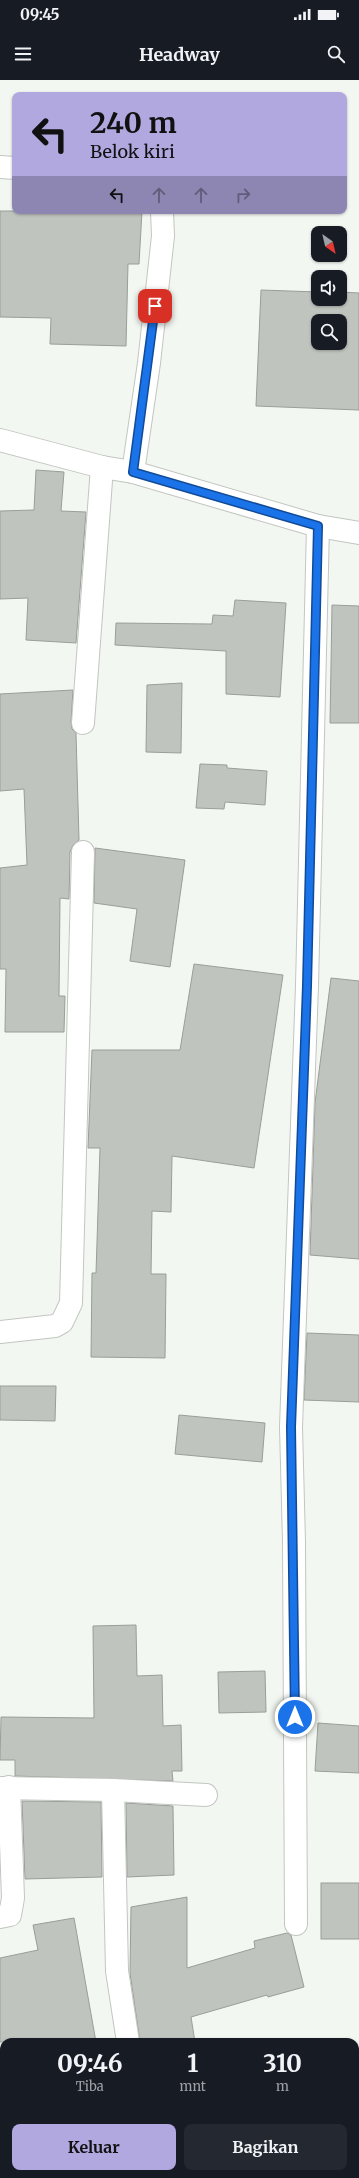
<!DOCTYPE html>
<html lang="id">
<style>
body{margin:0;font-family:Merriweather,serif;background:#242831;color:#f1f3f6;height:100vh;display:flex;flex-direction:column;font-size:15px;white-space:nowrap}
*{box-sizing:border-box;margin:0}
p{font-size:13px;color:#9ea1a6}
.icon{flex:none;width:22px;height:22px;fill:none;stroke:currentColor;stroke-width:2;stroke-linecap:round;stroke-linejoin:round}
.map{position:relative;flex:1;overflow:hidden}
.sheet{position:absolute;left:0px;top:1958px;width:359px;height:140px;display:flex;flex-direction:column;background:#171b24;border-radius:12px 12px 0 0;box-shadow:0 1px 3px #0004}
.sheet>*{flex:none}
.hud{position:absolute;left:12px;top:12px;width:335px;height:122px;border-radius:8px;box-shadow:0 1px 3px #0004;background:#b1a8e0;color:#111;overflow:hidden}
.needle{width:26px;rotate:146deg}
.tools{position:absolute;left:311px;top:146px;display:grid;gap:8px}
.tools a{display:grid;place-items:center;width:36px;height:36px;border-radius:8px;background:#171b24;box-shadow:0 1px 3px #0004;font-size:20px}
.pin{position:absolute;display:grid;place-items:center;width:34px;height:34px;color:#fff;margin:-17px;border-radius:8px;box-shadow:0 2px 6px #0006}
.me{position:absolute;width:44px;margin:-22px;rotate:0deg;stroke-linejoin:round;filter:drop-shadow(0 0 3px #0008)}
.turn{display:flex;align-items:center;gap:14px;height:84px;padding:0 12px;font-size:18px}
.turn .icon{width:52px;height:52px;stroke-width:2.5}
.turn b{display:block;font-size:28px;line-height:34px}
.lanes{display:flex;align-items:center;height:38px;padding:0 12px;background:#0003;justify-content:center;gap:20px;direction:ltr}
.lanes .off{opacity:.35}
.eta{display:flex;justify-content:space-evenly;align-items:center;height:68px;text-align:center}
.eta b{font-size:24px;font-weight:700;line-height:28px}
.cta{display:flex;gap:8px;margin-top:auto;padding:8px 12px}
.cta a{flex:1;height:46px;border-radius:8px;background:#b1a8e0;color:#111;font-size:16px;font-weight:700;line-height:46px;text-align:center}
.cta a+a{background:#242831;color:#f1f3f6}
.status{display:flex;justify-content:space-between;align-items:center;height:28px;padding:0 20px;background:#171b24;direction:ltr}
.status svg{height:11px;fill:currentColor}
header{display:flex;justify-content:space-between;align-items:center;height:52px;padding:0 12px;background:#171b24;font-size:18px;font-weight:700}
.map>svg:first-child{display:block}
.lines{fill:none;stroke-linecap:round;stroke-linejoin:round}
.stream{stroke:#7eab69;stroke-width:10}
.building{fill:#c0c4be;stroke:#9a9e98;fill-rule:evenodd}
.street-casing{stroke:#c2c6c0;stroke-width:24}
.street{stroke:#fff;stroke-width:22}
.route-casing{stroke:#114b97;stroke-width:10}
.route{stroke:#1a73e8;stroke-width:7}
</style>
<div class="status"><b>09:45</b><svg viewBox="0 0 49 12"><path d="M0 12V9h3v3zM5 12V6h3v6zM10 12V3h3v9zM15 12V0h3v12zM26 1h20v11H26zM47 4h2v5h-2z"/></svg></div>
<header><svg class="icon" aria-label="menu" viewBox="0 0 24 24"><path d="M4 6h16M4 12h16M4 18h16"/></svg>Headway<svg class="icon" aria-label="search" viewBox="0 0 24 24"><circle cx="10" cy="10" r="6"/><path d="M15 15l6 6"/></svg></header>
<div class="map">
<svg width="359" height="2098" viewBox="0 0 359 2098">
<rect width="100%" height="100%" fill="#f3f7f1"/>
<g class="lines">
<!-- stream -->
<g class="stream">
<polyline points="355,1979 359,1976"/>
<polyline points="188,2098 193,2094"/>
</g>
</g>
<!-- building -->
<g class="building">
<polygon points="0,131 142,131 139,184 128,184 126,266 50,264 51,238 0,237"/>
<path d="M261,210L318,212V219H340V212L359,213V330L256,326ZM318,241H340V263H318Z"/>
<polygon points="36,390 64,392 61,431 86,432 76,563 26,560 28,518 0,519 0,431 34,430"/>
<polygon points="235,520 286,523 280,617 226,614 226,571 115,565 116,543 212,544 213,535 233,536"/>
<polygon points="332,525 359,526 359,643 330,643"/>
<polygon points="182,603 181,673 146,672 147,605"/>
<polygon points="73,610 71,642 72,649 76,653 79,760 73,765 70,772 69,819 60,818 59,916 65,916 64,952 5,952 6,889 0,889 0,788 27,785 24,709 0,711 0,614"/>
<polygon points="200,684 227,685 227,688 267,691 265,725 225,722 224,729 196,728"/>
<polygon points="95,768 185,780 170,887 130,881 137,829 94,823"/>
<polygon points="194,884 283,895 254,1088 172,1076 171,1132 152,1131 151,1194 166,1194 165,1278 91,1277 92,1193 96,1193 100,1068 88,1068 92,970 180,970"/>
<polygon points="331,898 359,901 359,1179 310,1175 315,1023"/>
<polygon points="307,1253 359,1255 359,1322 304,1320"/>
<polygon points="0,1306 56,1306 55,1341 0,1340"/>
<polygon points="179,1335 265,1343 262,1382 175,1374"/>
<polygon points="136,1545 137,1596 162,1595 163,1646 181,1645 182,1691 172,1691 173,1701 15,1696 15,1680 0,1680 1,1637 94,1638 93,1546"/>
<polygon points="265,1591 266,1632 219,1633 218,1592"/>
<polygon points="318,1643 359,1646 359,1693 315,1691"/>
<polygon points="22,1721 101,1722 102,1797 25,1799"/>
<polygon points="126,1723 173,1726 174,1795 127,1797"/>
<rect x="321" y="1803" width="38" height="56"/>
<polygon points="187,1817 187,1888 255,1868 254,1861 287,1853 291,1855 304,1907 268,1917 267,1915 191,1937 195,1962 140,1962 130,1893 131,1827"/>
<polygon points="74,1838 96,1962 0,1962 0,1878 38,1870 33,1845"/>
</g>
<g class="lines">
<!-- street casing -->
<g class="street-casing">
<g id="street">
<polyline points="0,87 15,88"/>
<polyline points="0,360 102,387 133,392 318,446 359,453"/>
<polyline points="133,392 149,283 163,156 162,131"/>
<polyline points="83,643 102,387"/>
<polyline points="0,1252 55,1246 62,1242 71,1223 83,772"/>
<polyline points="0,1708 113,1710 206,1715"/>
<polyline points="113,1710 117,1891 128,1962"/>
<polyline points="0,1837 10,1835 13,1818 9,1707"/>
<polyline points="296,1844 294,1462 291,1347 307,906 318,446"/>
</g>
</g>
<!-- street -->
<use href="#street" class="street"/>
</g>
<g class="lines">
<!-- route casing -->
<g class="route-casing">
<polyline id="route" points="155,226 133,392 318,446 307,906 291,1347 295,1637"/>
</g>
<!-- route -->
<use href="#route" class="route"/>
</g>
</svg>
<div class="tools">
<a><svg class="needle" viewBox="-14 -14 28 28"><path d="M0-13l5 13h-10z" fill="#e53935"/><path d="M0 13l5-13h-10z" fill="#9ea1a6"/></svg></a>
<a><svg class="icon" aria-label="sound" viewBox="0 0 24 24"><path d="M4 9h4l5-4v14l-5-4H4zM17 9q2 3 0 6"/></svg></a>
<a><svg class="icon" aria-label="search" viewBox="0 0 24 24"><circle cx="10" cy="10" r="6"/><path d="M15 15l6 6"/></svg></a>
</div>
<div class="pin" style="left:155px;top:226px;background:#d93025"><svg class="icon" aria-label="arrive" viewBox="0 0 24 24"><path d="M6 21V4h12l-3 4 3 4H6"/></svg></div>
<svg class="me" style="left:295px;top:1637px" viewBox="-20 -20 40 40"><circle r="17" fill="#1a73e8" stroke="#fff" stroke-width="3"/><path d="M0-11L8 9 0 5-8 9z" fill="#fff"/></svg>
<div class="hud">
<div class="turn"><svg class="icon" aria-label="left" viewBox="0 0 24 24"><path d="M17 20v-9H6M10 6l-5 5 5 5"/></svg><div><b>240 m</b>Belok kiri</div></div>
<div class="lanes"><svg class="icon" aria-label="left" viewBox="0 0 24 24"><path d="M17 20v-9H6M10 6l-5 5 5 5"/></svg><svg class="icon off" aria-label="ahead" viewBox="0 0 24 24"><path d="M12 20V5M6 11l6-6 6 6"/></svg><svg class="icon off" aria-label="ahead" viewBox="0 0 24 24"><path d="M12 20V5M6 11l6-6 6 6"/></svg><svg class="icon off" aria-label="right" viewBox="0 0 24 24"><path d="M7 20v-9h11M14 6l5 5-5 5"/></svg></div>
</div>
<section class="sheet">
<div class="eta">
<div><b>09:46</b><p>Tiba</p></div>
<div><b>1</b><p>mnt</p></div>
<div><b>310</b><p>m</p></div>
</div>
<div class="cta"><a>Keluar</a><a>Bagikan</a></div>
</section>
</div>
